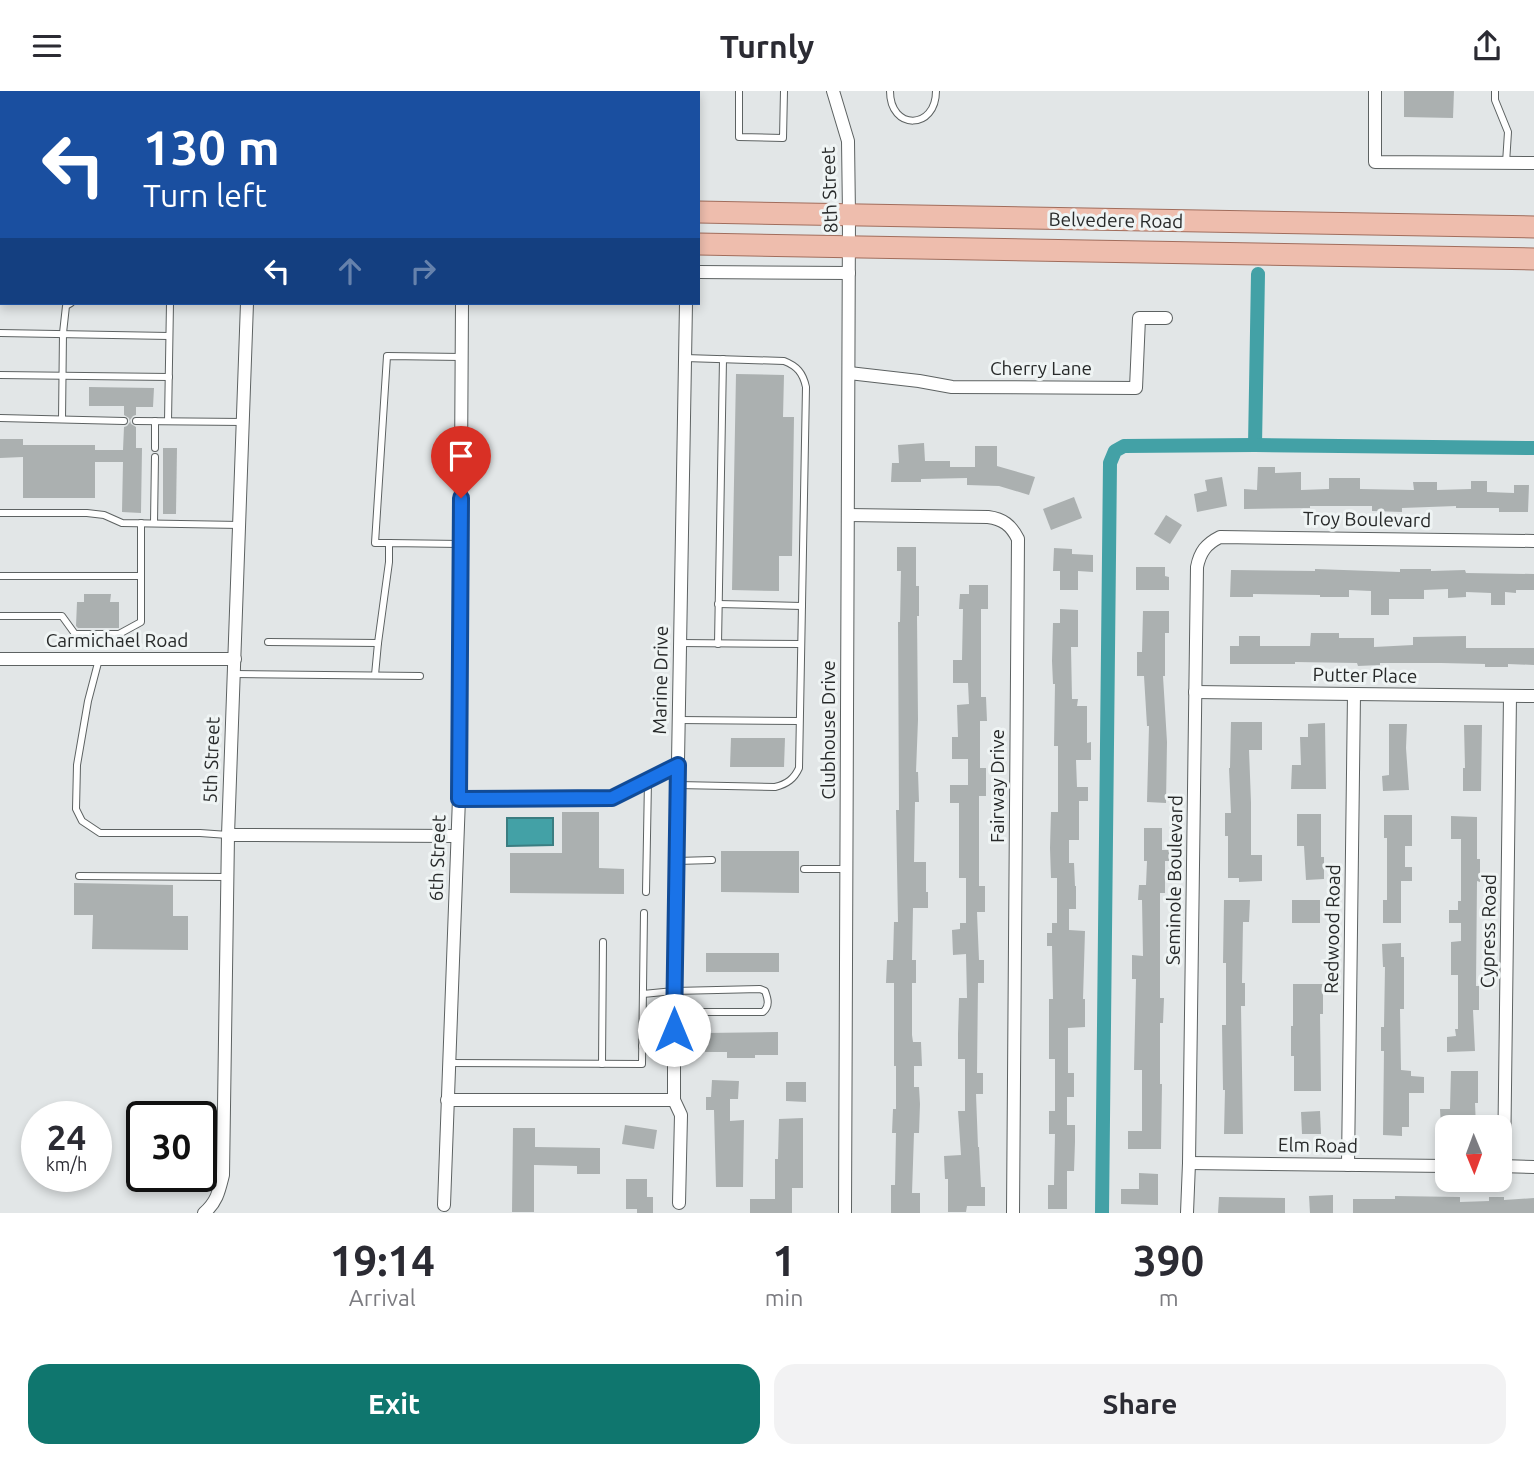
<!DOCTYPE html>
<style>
body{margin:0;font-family:Ubuntu,sans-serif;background:#f2f2f3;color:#2b2b33;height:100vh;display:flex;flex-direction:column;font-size:26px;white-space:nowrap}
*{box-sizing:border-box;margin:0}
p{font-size:23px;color:#7c7c81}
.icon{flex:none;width:38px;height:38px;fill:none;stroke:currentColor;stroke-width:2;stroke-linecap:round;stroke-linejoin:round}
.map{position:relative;height:1122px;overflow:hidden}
.sheet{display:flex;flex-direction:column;background:#fff;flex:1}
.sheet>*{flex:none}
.hud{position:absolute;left:0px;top:0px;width:700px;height:214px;box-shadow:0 4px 10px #0003;background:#1a4fa0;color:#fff;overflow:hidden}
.needle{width:46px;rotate:179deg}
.controls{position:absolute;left:1435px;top:1024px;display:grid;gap:14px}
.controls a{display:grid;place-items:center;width:77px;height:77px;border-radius:14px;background:#fff;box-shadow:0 4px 10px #0003;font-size:35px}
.speed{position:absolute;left:21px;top:1010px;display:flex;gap:14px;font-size:35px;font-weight:700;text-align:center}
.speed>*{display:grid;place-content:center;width:91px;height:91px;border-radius:50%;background:#fff;box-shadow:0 4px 10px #0003;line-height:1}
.speed small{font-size:18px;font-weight:400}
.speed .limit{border:4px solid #111;border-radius:10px;background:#fff;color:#111}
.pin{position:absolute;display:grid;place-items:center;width:60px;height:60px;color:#fff;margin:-72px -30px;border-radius:50% 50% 50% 0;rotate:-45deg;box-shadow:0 0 7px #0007}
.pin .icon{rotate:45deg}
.me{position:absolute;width:77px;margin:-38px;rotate:0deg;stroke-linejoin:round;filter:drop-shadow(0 0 5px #0008)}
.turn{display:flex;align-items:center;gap:24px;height:147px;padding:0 28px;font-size:32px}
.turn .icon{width:91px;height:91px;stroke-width:2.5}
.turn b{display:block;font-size:49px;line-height:60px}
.lanes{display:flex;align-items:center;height:66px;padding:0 28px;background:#0003;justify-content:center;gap:35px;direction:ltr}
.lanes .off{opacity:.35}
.eta{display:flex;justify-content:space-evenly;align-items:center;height:119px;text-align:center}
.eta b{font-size:42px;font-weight:700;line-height:49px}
.button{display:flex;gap:14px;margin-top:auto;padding:14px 28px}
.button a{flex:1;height:80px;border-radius:21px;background:#0f766e;color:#fff;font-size:28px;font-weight:700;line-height:80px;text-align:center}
.button a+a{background:#f2f2f3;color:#2b2b33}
header{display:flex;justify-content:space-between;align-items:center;height:91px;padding:0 28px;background:#fff;font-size:32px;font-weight:700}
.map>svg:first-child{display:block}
.water{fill:#43a1a6;stroke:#3b7d81;stroke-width:2}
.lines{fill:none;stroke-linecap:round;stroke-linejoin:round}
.canal{stroke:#43a1a6;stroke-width:14}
.building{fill:#abb0b0}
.service-casing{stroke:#5d6262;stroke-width:8}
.minor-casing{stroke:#5d6262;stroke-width:14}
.tertiary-casing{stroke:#5d6262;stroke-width:18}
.primary-casing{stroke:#a16d5c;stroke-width:23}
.service{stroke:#fff;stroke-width:6}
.minor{stroke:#fff;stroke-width:12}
.tertiary{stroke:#fff;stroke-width:16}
.primary{stroke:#eebdad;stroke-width:21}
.route-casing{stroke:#114b97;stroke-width:18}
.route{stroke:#1a73e8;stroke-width:12}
.labels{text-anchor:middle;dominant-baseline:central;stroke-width:6;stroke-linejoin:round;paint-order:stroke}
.street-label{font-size:19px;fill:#282a2a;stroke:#eff4f4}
</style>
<header><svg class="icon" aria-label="menu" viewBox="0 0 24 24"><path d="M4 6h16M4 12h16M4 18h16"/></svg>Turnly<svg class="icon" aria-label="share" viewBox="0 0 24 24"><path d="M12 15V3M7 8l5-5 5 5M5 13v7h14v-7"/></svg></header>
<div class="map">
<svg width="1534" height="1122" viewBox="0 0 1534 1122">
<rect width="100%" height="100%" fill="#e2e6e7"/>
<!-- water -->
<polygon class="water" points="507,727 553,727 553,754 507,755"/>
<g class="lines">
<!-- canal -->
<g class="canal">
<polyline points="1255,354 1258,183"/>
<polyline points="1102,1122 1110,372 1115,360 1124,355 1255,354 1534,357"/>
</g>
</g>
<!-- building -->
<g class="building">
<polygon points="1404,0 1454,0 1453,27 1404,26"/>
<polygon points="736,283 784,284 783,326 794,326 792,465 779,465 779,500 732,499"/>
<polygon points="89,296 154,297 153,316 136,316 136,324 133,325 130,329 131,333 136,336 136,357 142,357 141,422 122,421 123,371 95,371 95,407 23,407 23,366 0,367 0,348 23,348 23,354 95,354 95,359 123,359 124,336 127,335 130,331 129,327 124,324 124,315 89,315"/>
<polygon points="924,352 925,370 950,370 950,376 975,376 975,355 997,355 997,375 1035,386 1029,404 999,395 967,394 967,387 921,388 921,391 891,391 892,372 899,372 898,354"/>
<polygon points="163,357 177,357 176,423 163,423"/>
<polygon points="1258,376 1275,376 1275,382 1301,381 1301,399 1329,398 1329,387 1360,387 1360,398 1414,399 1413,391 1437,391 1437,399 1471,398 1471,390 1487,390 1487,401 1514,402 1514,394 1529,394 1528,421 1499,421 1499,417 1456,417 1456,415 1402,417 1402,421 1372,420 1372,415 1310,415 1310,417 1244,418 1244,398 1257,399"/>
<polygon points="1222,386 1227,415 1197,421 1194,403 1207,400 1205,389"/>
<polygon points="1074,406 1082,427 1051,439 1043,418"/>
<polygon points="1166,424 1182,434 1170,453 1154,443"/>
<polygon points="897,456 916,456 916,495 919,495 919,525 917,525 918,629 916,681 918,681 919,711 915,711 914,771 926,771 926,801 928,801 928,817 913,817 912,869 916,869 916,892 912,892 912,944 913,951 921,951 922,975 914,975 914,996 919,996 920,1013 919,1042 914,1042 912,1102 920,1102 920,1122 891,1122 891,1094 895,1094 896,1042 892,1042 893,1018 896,1018 896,975 894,975 894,892 886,892 887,869 893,869 894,831 898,831 896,719 899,719 898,531 900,531 901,480 897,480"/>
<polygon points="1054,457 1072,458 1072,463 1093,464 1093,481 1078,480 1078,499 1060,499 1060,480 1053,480"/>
<polygon points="1136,476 1165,476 1165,485 1169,486 1169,499 1136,499"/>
<polygon points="1315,478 1400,481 1400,478 1431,478 1431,480 1465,479 1466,482 1534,483 1534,499 1516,499 1516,502 1505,501 1505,514 1491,514 1491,502 1466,501 1466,506 1448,507 1448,498 1424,499 1424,508 1389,508 1389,524 1371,524 1371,500 1349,499 1349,506 1320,506 1320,504 1253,503 1253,506 1230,506 1231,479 1315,480"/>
<polygon points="969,494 988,494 988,518 981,518 981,606 986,606 987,630 980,630 980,677 986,677 986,705 979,705 979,795 985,795 985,821 977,821 979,869 984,869 984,892 978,892 977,982 983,982 983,1003 976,1003 978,1056 979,1056 981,1096 985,1096 985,1115 967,1115 966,1121 948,1121 948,1088 945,1088 944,1065 961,1064 958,1020 965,1020 965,968 958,968 958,943 959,907 967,907 966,863 953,864 952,839 960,838 960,832 966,832 966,787 959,787 959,712 950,712 950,694 968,694 968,668 952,668 952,646 958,646 957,614 969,613 968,592 953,592 953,569 962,569 963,518 959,518 960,503 969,503"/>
<polygon points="84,503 111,503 110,511 119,511 119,537 78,537 76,535 77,511 84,511"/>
<polygon points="1060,518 1078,519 1078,556 1071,556 1072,608 1078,608 1077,615 1087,615 1087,652 1091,651 1091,669 1076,669 1077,696 1088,696 1088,710 1079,710 1079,749 1069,749 1069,772 1074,772 1075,795 1076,795 1076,818 1069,818 1069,839 1085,840 1083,908 1085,908 1085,936 1068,937 1068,982 1074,982 1074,1006 1067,1006 1067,1034 1075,1034 1075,1051 1074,1080 1067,1080 1067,1118 1048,1118 1048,1094 1054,1094 1055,1043 1049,1043 1049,1020 1055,1020 1055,968 1049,968 1049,908 1053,908 1052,855 1047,855 1047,842 1052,842 1052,832 1057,832 1057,787 1051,787 1050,757 1051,721 1058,721 1058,655 1054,655 1055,593 1053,593 1052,570 1053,532 1060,532"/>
<polygon points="1143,520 1169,520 1169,542 1165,542 1165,585 1163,585 1167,651 1166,712 1147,711 1149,635 1147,635 1144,585 1137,585 1137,561 1142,561"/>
<polygon points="1311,542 1339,542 1339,547 1374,547 1374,556 1413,554 1413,546 1466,545 1466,557 1534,557 1534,574 1508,573 1508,576 1485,576 1485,573 1441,572 1380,572 1380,574 1358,575 1357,572 1295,571 1295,573 1230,573 1230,555 1239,555 1239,545 1260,545 1260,555 1310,555"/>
<polygon points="1231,631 1262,631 1262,659 1249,659 1251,711 1251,764 1262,764 1262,790 1239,791 1239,787 1228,787 1228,745 1225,745 1225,722 1231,722 1229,677 1230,677"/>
<polygon points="1325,632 1326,698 1291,698 1292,674 1301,674 1300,646 1308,646 1308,633"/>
<polygon points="1389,633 1407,633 1406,657 1409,699 1383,700 1382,685 1389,684"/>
<polygon points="1464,634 1482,634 1481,700 1463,700 1463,677 1465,677"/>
<polygon points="731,647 785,647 784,676 730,676"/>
<polygon points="562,721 599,721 599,777 624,778 624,803 510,802 510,762 562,762"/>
<polygon points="1297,723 1321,723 1321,766 1324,766 1324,788 1306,789 1304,755 1297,755"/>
<polygon points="1384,724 1412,724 1412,755 1405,755 1405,776 1412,776 1412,790 1401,790 1401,832 1383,832 1383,809 1387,809 1387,747 1384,747"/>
<polygon points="1451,725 1477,726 1477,768 1480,768 1480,791 1477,790 1476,895 1479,895 1479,919 1473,919 1475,960 1447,961 1447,946 1456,945 1455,938 1458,938 1458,884 1451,884 1451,851 1461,850 1461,832 1449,832 1449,819 1458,819 1458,810 1461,810 1461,748 1451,748"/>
<polygon points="1144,737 1162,737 1162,759 1169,759 1169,770 1165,770 1165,802 1160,802 1160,907 1164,907 1163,932 1160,932 1160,993 1162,993 1161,1058 1128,1058 1128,1040 1142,1040 1142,979 1134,979 1136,888 1132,888 1132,864 1143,865 1142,809 1138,809 1139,794 1146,794 1147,770 1144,770"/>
<polygon points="721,760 799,760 799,802 721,801"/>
<polygon points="74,792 173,794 173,825 188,825 188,859 92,858 93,824 74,824"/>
<polygon points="1224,809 1250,809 1249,831 1243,831 1242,892 1245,892 1245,915 1241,915 1243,1043 1224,1043 1225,999 1223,999 1222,934 1226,934 1226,872 1223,872"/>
<rect x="1292" y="809" width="28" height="23"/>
<polygon points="1401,852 1401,866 1404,866 1404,918 1400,918 1401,979 1411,980 1411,985 1424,986 1424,1002 1409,1002 1409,1036 1402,1036 1402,1045 1383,1044 1384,960 1381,960 1381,936 1384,936 1385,876 1383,876 1382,853"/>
<rect x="706" y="862" width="73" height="19"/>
<polygon points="1293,893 1323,893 1323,923 1320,923 1321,1000 1294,1000 1294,965 1291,965 1291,935 1293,935"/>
<polygon points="778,941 778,964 755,964 755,967 727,967 727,961 705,961 705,942"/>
<polygon points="1451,980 1478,980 1478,1012 1475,1012 1476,1036 1441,1036 1440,1018 1450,1018"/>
<polygon points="712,989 739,990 738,1008 730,1008 730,1030 744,1029 743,1096 716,1096 714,1019 706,1019 706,1006 711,1006"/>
<polygon points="786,991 806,991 806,1011 786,1010"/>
<polygon points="1320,1020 1321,1043 1302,1043 1301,1021"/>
<polygon points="803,1027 803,1097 792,1097 792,1122 750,1122 750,1108 775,1108 775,1068 778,1068 779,1028"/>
<polygon points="625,1034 657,1039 654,1058 622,1053"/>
<polygon points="513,1037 535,1037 535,1056 600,1057 600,1083 577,1083 577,1075 534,1074 534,1121 512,1121"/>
<polygon points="1139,1082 1158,1083 1158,1114 1121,1113 1121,1098 1139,1098"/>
<polygon points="626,1088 647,1088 647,1106 653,1106 653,1122 637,1122 637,1118 626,1118"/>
<polygon points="1333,1104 1333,1122 1310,1122 1309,1105"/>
<polygon points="1395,1105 1460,1106 1460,1111 1489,1110 1489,1106 1504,1106 1504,1109 1534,1107 1534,1122 1353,1122 1353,1108 1395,1108"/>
<polygon points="1219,1106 1285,1107 1285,1122 1218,1122"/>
</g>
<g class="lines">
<!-- service casing -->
<g class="service-casing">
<g id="service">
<polyline points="739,0 739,46 783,47 784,0"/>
<path d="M890,0C890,40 936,39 936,0"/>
<polyline points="1495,0 1495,9 1508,41 1506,72"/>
<polyline points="241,2 247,0"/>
<polyline points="551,2 551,0"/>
<polyline points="0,28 2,28"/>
<polyline points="0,197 2,197"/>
<polyline points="0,242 169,245"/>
<polyline points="0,284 169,286"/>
<polyline points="0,327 124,330"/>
<polyline points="62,328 63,242 66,215 71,212"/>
<polyline points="136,330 243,331"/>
<polyline points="168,330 170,212"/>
<polyline points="155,357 155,330"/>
<polyline points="0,422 87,422 104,424 122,432 240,434"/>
<polyline points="154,432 155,366"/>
<polyline points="389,452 375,452 387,265 462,266"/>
<polyline points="0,485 141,485"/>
<polyline points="718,513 802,515"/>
<polyline points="0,525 62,525 75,543 119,543 141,531 141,432"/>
<polyline points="268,551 378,552 389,471 389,452 460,453"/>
<polyline points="680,552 801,553"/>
<polyline points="718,553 723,268"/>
<polyline points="99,568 88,610 77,674 76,718 82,730 100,742 200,742 228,744"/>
<polyline points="234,583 420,585"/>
<polyline points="375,584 378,552"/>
<polyline points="679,629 799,630"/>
<path d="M678,694L775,696C787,693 794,688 799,677L806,296C803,282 797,275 784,270L685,267"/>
<polyline points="459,707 612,707 677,675"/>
<polyline points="677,770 712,769"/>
<polyline points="804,778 846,778"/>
<polyline points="79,785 227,786"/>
<polyline points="646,801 648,689"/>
<path d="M643,903L674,900L760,898L765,900C768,908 770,915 763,921H674"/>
<polyline points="642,955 674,956"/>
<polyline points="448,972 642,973 644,822"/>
<polyline points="602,973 603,851"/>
</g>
</g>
<!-- minor casing -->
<g class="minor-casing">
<g id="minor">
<polyline points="833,0 848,50 849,124 845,1122"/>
<polyline points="1375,0 1375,71 1534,72"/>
<polyline points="698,181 849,182"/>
<polyline points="849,282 919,290 952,296 1136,297 1139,227 1166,227"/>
<path d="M848,424L988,426C1003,428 1011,434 1018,448L1013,1122"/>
<polyline points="0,568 235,568"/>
<polyline points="1195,601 1534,605"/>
<polyline points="228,744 457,745"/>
<polyline points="447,1009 674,1009"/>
<polyline points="1189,1072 1447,1075"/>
<polyline points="1348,1074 1354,603"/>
<polyline points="1500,1075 1534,1076"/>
<polyline points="1504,1075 1510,605"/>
<polyline points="679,1112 681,1024 674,1009 674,900 686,212"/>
<polyline points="444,1114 459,707 462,212"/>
<path d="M204,1122C217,1111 219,1100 223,1084L228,744L247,212"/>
<path d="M1187,1122L1189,1072L1197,476C1200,461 1206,453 1220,446L1534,450"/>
</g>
</g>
<!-- tertiary casing -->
<g class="tertiary-casing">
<g id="tertiary">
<polyline points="328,2 331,0"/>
<polyline points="376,2 379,0"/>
<polyline points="0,44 2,44"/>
</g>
</g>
<!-- primary casing -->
<g class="primary-casing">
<g id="primary">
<polyline points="0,109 2,109"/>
<polyline points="698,121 1534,136"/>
<polyline points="0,141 2,141"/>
<polyline points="698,153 1534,168"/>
</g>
</g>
<!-- service -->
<use href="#service" class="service"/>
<!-- minor -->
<use href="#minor" class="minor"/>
<!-- tertiary -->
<use href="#tertiary" class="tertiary"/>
<!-- primary -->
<use href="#primary" class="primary"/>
</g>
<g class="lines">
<!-- route casing -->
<g class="route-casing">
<polyline id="route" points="461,407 459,708 612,707 678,674 674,939"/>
</g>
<!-- route -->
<use href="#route" class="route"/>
</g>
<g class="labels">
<!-- street labels -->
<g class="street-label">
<text transform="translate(829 99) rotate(-92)">8th Street</text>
<text transform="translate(1116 129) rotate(1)">Belvedere Road</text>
<text x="1041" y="277">Cherry Lane</text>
<text transform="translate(1367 428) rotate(1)">Troy Boulevard</text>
<text x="117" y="549">Carmichael Road</text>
<text transform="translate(1365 584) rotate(1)">Putter Place</text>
<text transform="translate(660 589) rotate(-89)">Marine Drive</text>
<text transform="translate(828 639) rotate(-90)">Clubhouse Drive</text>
<text transform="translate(211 669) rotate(-88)">5th Street</text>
<text transform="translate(997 695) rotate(-90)">Fairway Drive</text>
<text transform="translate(437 767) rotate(-88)">6th Street</text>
<text transform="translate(1174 789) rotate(-89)">Seminole Boulevard</text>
<text transform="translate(1332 838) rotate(-89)">Redwood Road</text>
<text transform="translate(1488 840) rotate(-89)">Cypress Road</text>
<text transform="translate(1318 1054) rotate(1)">Elm Road</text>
</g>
</g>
</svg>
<div class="controls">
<a><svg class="needle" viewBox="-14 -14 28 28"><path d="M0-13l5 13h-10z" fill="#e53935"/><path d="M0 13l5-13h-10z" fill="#7c7c81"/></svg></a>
</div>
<div class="speed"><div>24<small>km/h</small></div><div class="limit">30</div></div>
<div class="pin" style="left:461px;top:407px;background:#d93025"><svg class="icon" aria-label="arrive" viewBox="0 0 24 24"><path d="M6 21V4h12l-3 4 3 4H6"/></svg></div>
<svg class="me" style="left:674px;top:939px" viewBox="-20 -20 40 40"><circle r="19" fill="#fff"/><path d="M0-13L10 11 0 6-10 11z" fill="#1a73e8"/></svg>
<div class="hud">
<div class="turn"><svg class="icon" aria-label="left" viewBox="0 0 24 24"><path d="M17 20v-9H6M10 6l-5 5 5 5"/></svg><div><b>130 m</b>Turn left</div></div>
<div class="lanes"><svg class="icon" aria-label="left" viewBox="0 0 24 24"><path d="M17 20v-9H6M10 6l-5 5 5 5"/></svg><svg class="icon off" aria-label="ahead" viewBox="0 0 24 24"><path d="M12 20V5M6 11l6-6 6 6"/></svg><svg class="icon off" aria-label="right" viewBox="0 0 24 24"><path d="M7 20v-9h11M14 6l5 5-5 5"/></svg></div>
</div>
</div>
<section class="sheet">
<div class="eta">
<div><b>19:14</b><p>Arrival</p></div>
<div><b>1</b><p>min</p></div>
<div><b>390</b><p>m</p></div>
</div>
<div class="button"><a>Exit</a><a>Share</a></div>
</section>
